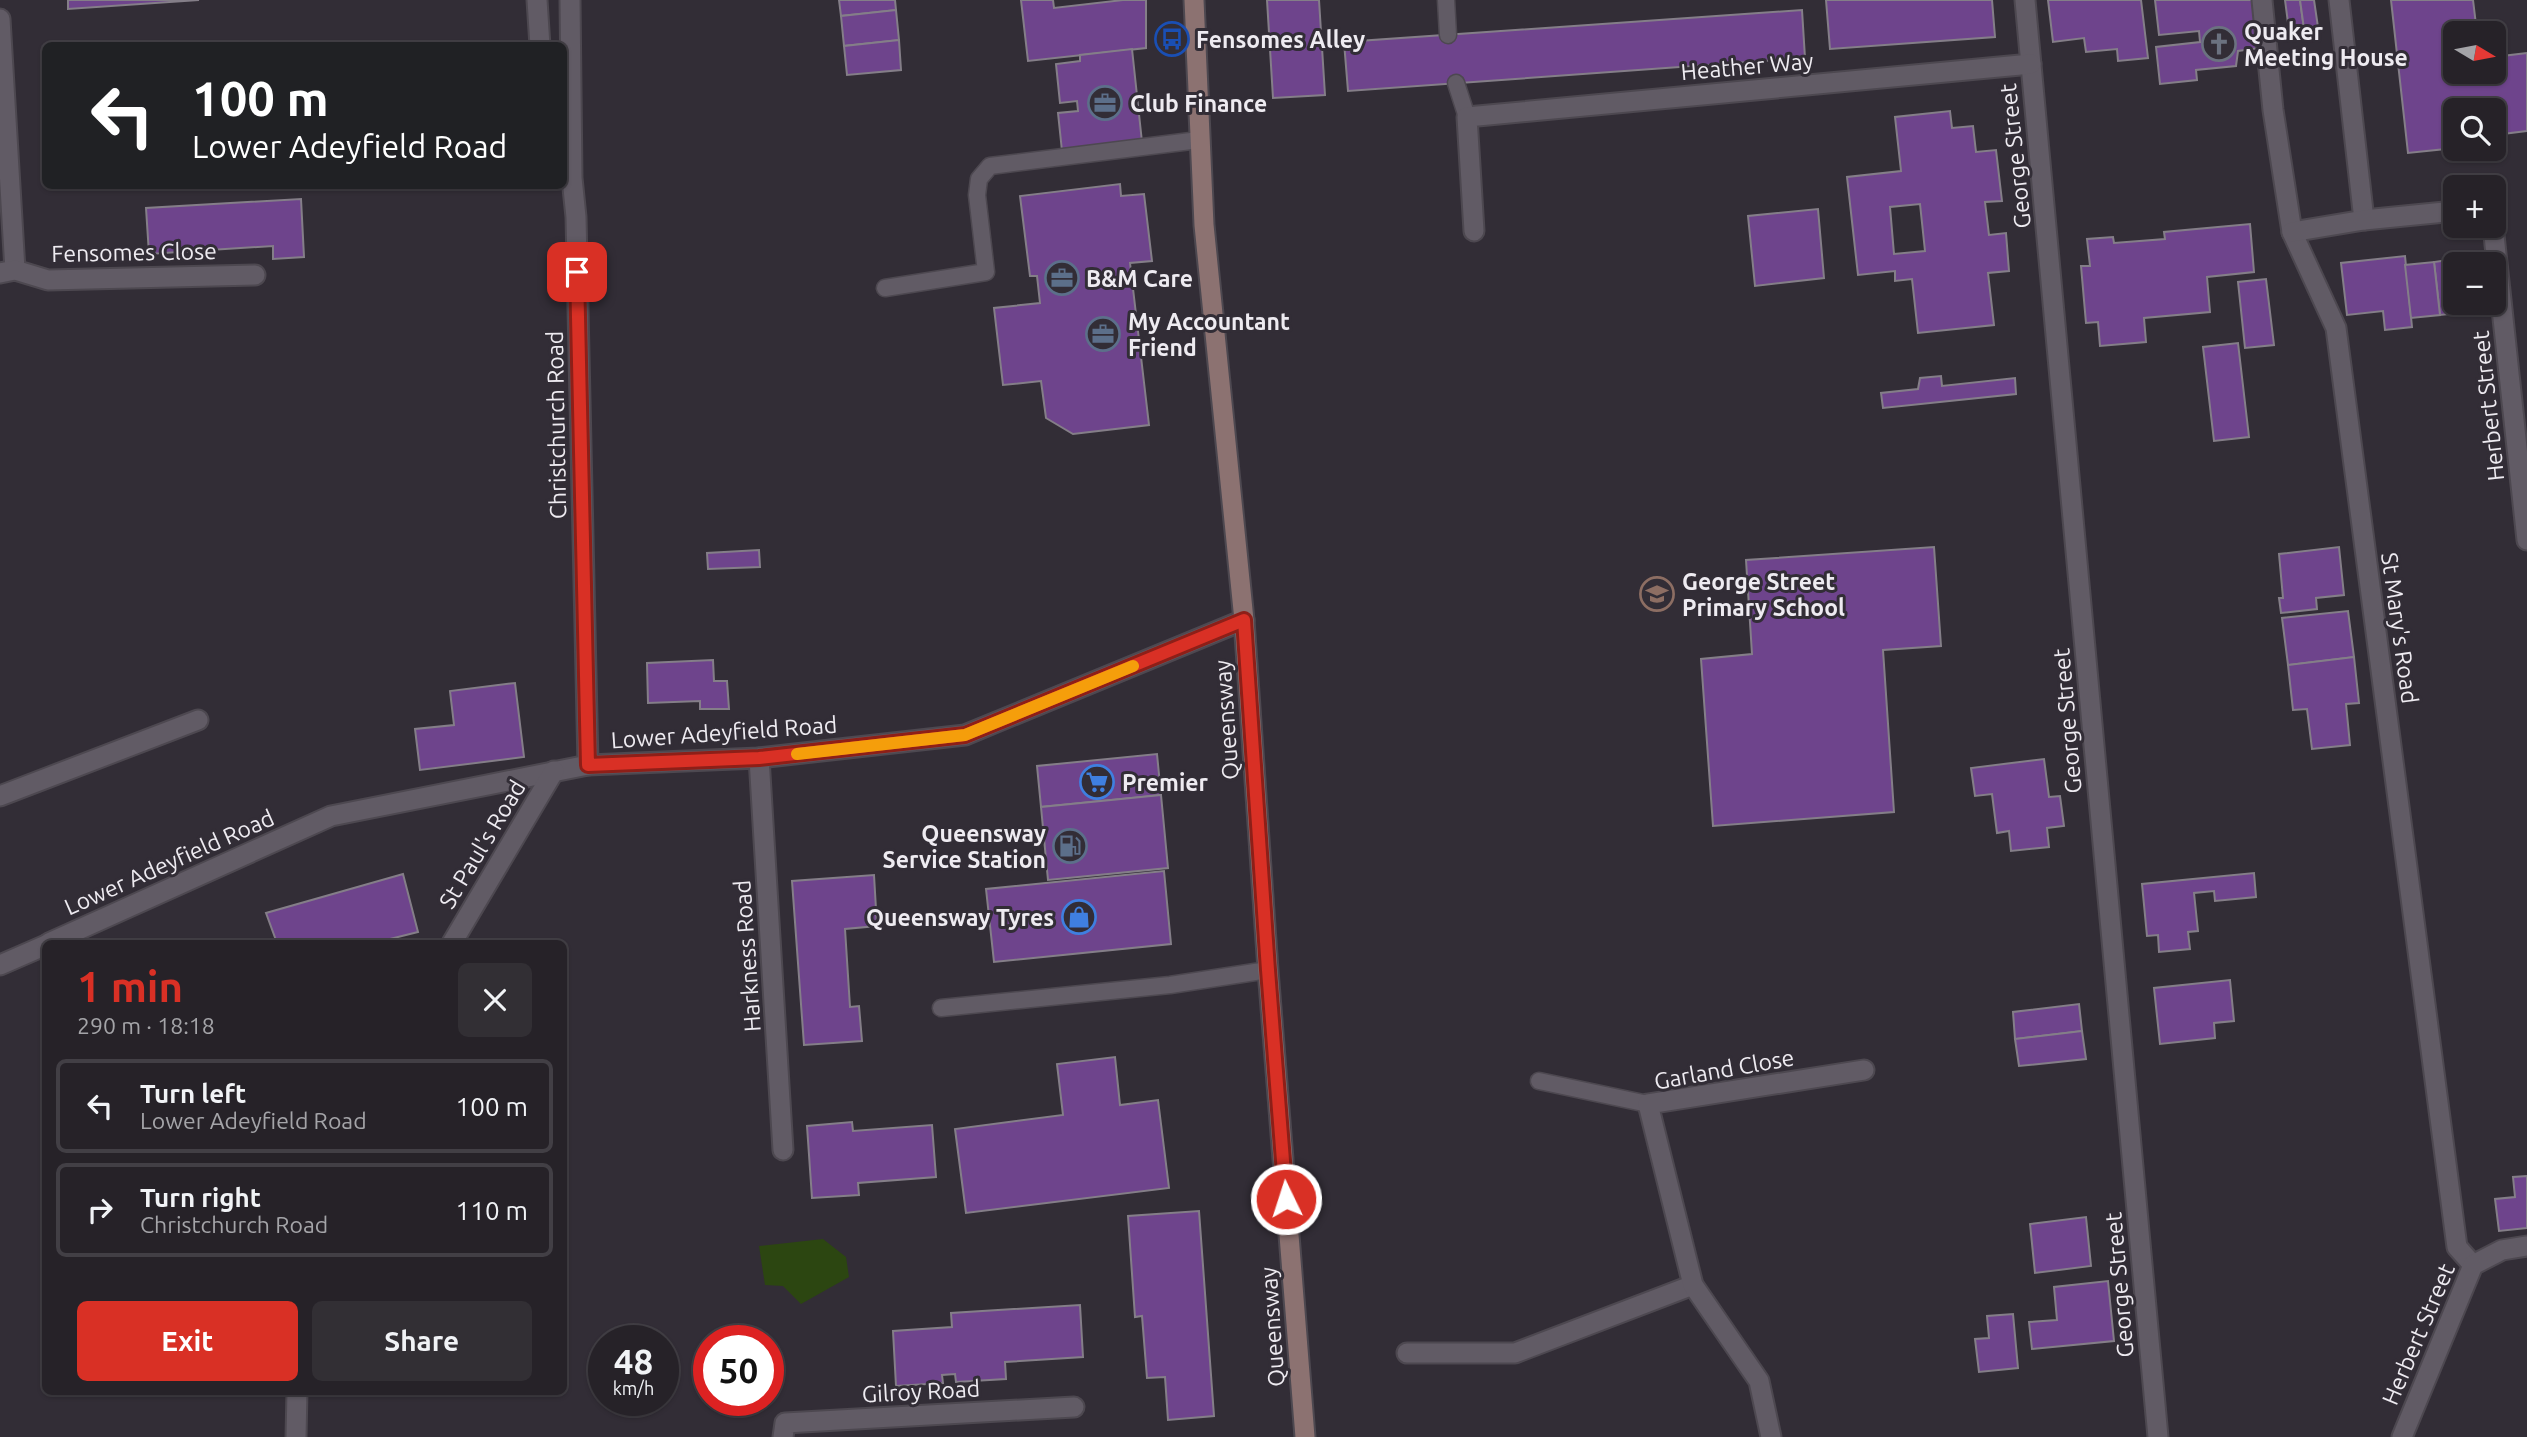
<!DOCTYPE html>
<meta charset="utf-8">
<style>
body{margin:0;font-family:Ubuntu,sans-serif;background:#322f34;color:#f1f3f6;height:100vh;display:flex;flex-direction:column;font-size:26px;white-space:nowrap}
*{box-sizing:border-box;margin:0}
p{font-size:23px;color:#a4a4a8}
.icon{flex:none;width:38px;height:38px;fill:none;stroke:currentColor;stroke-width:2;stroke-linecap:round;stroke-linejoin:round}
.map{position:relative;flex:1;overflow:hidden}
.side{position:absolute;left:42px;top:940px;width:525px;height:455px;display:flex;flex-direction:column;background:#262228;border-radius:10px;box-shadow:0 2px 5px #0004,0 0 0 2px #423f45}
.side>*{flex:none}
.hud{position:absolute;left:42px;top:42px;width:525px;height:147px;border-radius:10px;box-shadow:0 2px 5px #0004,0 0 0 2px #423f45;background:#202124;color:#fff;overflow:hidden}
.needle{width:46px;rotate:100deg}
.controls{position:absolute;left:2443px;top:21px;display:grid;gap:14px}
.controls a{display:grid;place-items:center;width:63px;height:63px;border-radius:10px;background:#262228;box-shadow:0 2px 5px #0004,0 0 0 2px #423f45;font-size:35px}
.speed{position:absolute;left:588px;top:1325px;display:flex;gap:14px;font-size:35px;font-weight:700;text-align:center}
.speed>*{display:grid;place-content:center;width:91px;height:91px;border-radius:50%;background:#262228;box-shadow:0 2px 5px #0004,0 0 0 2px #423f45;line-height:1}
.speed small{font-size:18px;font-weight:400}
.speed .limit{border:10px solid #d22;background:#fff;color:#111}
.pin{position:absolute;display:grid;place-items:center;width:60px;height:60px;color:#fff;margin:-30px;border-radius:14px;box-shadow:0 4px 10px #0006}
.me{position:absolute;width:77px;margin:-38px;rotate:356deg;stroke-linejoin:round;filter:drop-shadow(0 0 5px #0008)}
.turn{display:flex;align-items:center;gap:24px;height:147px;padding:0 35px;font-size:32px}
.turn .icon{width:91px;height:91px;stroke-width:2.5}
.turn b{display:block;font-size:49px;line-height:60px}
.round{display:grid;place-items:center;flex:none;width:74px;height:74px;border-radius:10px;background:#322f34}
.overview{display:flex;align-items:center;justify-content:space-between;height:119px;padding:0 35px}
h1{font-size:42px;font-weight:700;line-height:52px;color:#d93025}
.primary-button{display:flex;gap:14px;margin-top:auto;padding:14px 35px}
.primary-button a{flex:1;height:80px;border-radius:10px;background:#d93025;color:#fff;font-size:28px;font-weight:700;line-height:80px;text-align:center}
.primary-button a+a{background:#322f34;color:#f1f3f6}
ul{padding:0;list-style:none}
li{display:flex;align-items:center;gap:21px;height:94px;margin:0 14px 10px;padding:0 21px;border:4px solid #423f45;border-radius:10px}
li div{flex:1}
li b{display:block;font-size:26px}
li em{font-style:normal}
.map>svg:first-child{display:block}
.green{fill:#2c4611}
.building{fill:#6e448c;stroke:#847e88;stroke-width:2;fill-rule:evenodd}
.lines{fill:none;stroke-linecap:round;stroke-linejoin:round}
.service-casing{stroke:#4d4850;stroke-width:19}
.minor-casing{stroke:#4d4850;stroke-width:23}
.secondary-casing{stroke:#4d4850;stroke-width:23}
.service{stroke:#615b65;stroke-width:16}
.minor{stroke:#615b65;stroke-width:19}
.secondary{stroke:#8c7271;stroke-width:19}
.route-casing{stroke:#8d1f18;stroke-width:18}
.route{stroke:#d93025;stroke-width:12}
.slow{stroke:#f59e0b;stroke-width:12}
.labels{text-anchor:middle;dominant-baseline:central;stroke-width:6;stroke-linejoin:round;paint-order:stroke}
.poi-label{font-size:23px;font-weight:bold;fill:#eeebf1;stroke:#322d36;text-anchor:start}
.street-label{font-size:23px;fill:#eeebf1;stroke:#322d36}
</style>
<div class="map">
<svg width="2527" height="1437" viewBox="0 0 2527 1437">
<rect width="100%" height="100%" fill="#322d36"/>
<!-- green -->
<polygon class="green" points="823,1239 846,1257 849,1277 801,1304 783,1286 765,1285 759,1246"/>
<!-- building -->
<g class="building">
<polygon points="68,0 199,0 68,9"/>
<polygon points="839,0 895,0 896,10 841,16"/>
<polygon points="1021,0 1053,0 1054,8 1123,0 1146,0 1146,48 1028,61"/>
<polygon points="1267,0 1319,0 1325,95 1273,98"/>
<polygon points="1826,0 1992,0 1995,37 1830,49"/>
<polygon points="2048,0 2141,0 2148,58 2118,61 2117,49 2086,52 2084,38 2053,42"/>
<polygon points="2155,0 2255,0 2260,48 2238,51 2236,66 2196,70 2197,80 2160,84 2156,47 2200,42 2199,31 2159,35"/>
<polygon points="2285,0 2300,0 2305,36 2290,38"/>
<polygon points="2300,0 2314,0 2319,34 2305,36"/>
<polygon points="2391,0 2473,0 2477,33 2455,33 2455,72 2494,72 2494,57 2527,53 2527,131 2494,135 2494,110 2455,110 2455,148 2408,153"/>
<polygon points="896,10 899,40 844,46 841,16"/>
<polygon points="1802,10 1805,58 1348,91 1344,42"/>
<polygon points="899,40 901,70 847,75 844,46"/>
<polygon points="1132,49 1142,142 1062,151 1058,113 1078,111 1077,101 1060,103 1056,64 1080,61 1080,55"/>
<path d="M1950,111L1952,128L1973,126L1976,152L1996,150L2002,201L1985,202L1989,235L2006,233L2009,271L1988,273L1994,325L1918,333L1912,279L1895,281V271L1858,275L1847,177L1901,171L1895,117ZM1920,204L1925,251L1894,254L1890,207Z"/>
<polygon points="1120,184 1121,196 1144,194 1152,261 1130,263 1149,425 1073,434 1046,418 1041,381 1003,385 994,308 1040,303 1037,276 1030,276 1020,196"/>
<polygon points="301,199 304,257 273,259 273,246 149,254 146,208"/>
<polygon points="1818,209 1824,278 1755,286 1748,216"/>
<polygon points="2250,224 2254,272 2207,277 2210,312 2144,318 2146,342 2100,346 2098,322 2086,323 2081,266 2090,266 2087,239 2113,237 2114,243 2165,239 2164,232"/>
<polygon points="2405,256 2412,327 2385,330 2383,311 2347,315 2341,263"/>
<polygon points="2462,258 2463,264 2455,264 2455,303 2467,303 2469,312 2440,315 2434,262"/>
<polygon points="2434,262 2440,315 2411,318 2405,265"/>
<polygon points="2266,279 2274,345 2245,348 2238,282"/>
<polygon points="2238,343 2249,437 2214,441 2203,347"/>
<polygon points="1941,376 1942,386 2015,378 2016,394 1883,408 1881,393 1918,389 1920,378"/>
<polygon points="1934,547 1941,646 1883,650 1894,812 1713,826 1701,659 1752,654 1746,560"/>
<polygon points="2339,547 2344,595 2316,598 2317,609 2281,613 2279,598 2283,598 2279,554"/>
<polygon points="759,550 760,567 708,569 707,553"/>
<polygon points="2348,611 2354,657 2288,665 2282,618"/>
<polygon points="2354,657 2359,703 2346,704 2350,745 2312,749 2307,709 2293,710 2288,665"/>
<polygon points="713,660 714,681 727,681 729,709 700,709 700,701 648,703 647,663"/>
<polygon points="515,683 524,757 420,770 415,729 454,725 450,691"/>
<polygon points="1157,754 1161,795 1041,807 1037,766"/>
<polygon points="2044,759 2049,797 2060,796 2064,826 2047,828 2049,847 2011,851 2009,831 1997,833 1992,794 1975,796 1971,768"/>
<polygon points="1161,795 1168,868 1048,880 1041,807"/>
<polygon points="1164,871 1171,944 994,962 986,889"/>
<polygon points="2254,873 2256,897 2215,901 2214,891 2194,893 2198,931 2188,932 2190,949 2159,952 2158,935 2147,936 2142,884"/>
<polygon points="403,874 418,932 374,943 277,943 266,913"/>
<polygon points="874,875 877,926 845,929 850,1007 859,1006 862,1041 804,1045 792,881"/>
<polygon points="2230,980 2234,1021 2214,1023 2215,1038 2160,1044 2154,988"/>
<polygon points="2079,1004 2082,1031 2015,1039 2013,1012"/>
<polygon points="2082,1031 2086,1059 2019,1066 2015,1039"/>
<polygon points="1115,1057 1120,1105 1158,1100 1169,1188 966,1213 955,1129 1063,1115 1057,1064"/>
<polygon points="852,1122 853,1131 932,1125 936,1177 858,1183 859,1195 812,1198 807,1126"/>
<polygon points="2527,1176 2527,1228 2499,1231 2495,1199 2515,1197 2513,1177"/>
<polygon points="1199,1211 1214,1416 1168,1420 1165,1377 1147,1378 1142,1316 1135,1317 1128,1216"/>
<polygon points="2086,1217 2091,1266 2035,1273 2030,1224"/>
<polygon points="2108,1281 2114,1341 2032,1349 2029,1322 2057,1320 2054,1287"/>
<polygon points="1080,1305 1083,1357 1005,1362 1006,1379 956,1382 955,1374 942,1375 943,1383 896,1386 893,1331 952,1327 951,1313"/>
<polygon points="2013,1314 2018,1368 1979,1372 1975,1339 1989,1338 1987,1316"/>
</g>
<g class="lines">
<!-- service casing -->
<g class="service-casing">
<g id="service">
<polyline points="1446,0 1448,35"/>
<polyline points="1456,83 1467,117"/>
<polyline points="885,288 986,272 977,195 979,179 990,166 1199,140"/>
<polyline points="941,1008 1170,985 1268,970"/>
<polyline points="1539,1081 1648,1104"/>
</g>
</g>
<!-- minor casing -->
<g class="minor-casing">
<g id="minor">
<polyline points="537,0 540,46"/>
<polyline points="570,0 572,178 576,217 588,765"/>
<polyline points="2025,0 2158,1437"/>
<polyline points="2262,0 2273,110 2292,232 2336,328 2457,1247 2473,1265"/>
<polyline points="2339,0 2364,220"/>
<polyline points="0,19 15,270"/>
<polyline points="2493,226 2527,540"/>
<polyline points="1474,231 1467,117 2031,64"/>
<polyline points="2292,232 2364,220 2455,211"/>
<polyline points="0,273 15,270 48,280 255,275"/>
<polyline points="759,758 783,1150"/>
<polyline points="0,796 198,720"/>
<polyline points="49,943 331,816 588,765 759,758 965,735 1244,620"/>
<polyline points="452,943 554,771"/>
<polyline points="0,965 46,945"/>
<polyline points="1407,1353 1515,1353 1693,1285"/>
<polyline points="296,1437 297,1391"/>
<polyline points="783,1437 785,1423 1074,1407"/>
<polyline points="1771,1437 1759,1381 1693,1285 1648,1104 1864,1070"/>
<polyline points="2402,1437 2473,1265 2502,1250 2527,1246"/>
</g>
</g>
<!-- secondary casing -->
<g class="secondary-casing">
<polyline id="secondary" points="1194,0 1204,225 1244,620 1268,970 1305,1437"/>
</g>
<!-- service -->
<use href="#service" class="service"/>
<!-- minor -->
<use href="#minor" class="minor"/>
<!-- secondary -->
<use href="#secondary" class="secondary"/>
</g>
<g class="lines">
<!-- route casing -->
<g class="route-casing">
<polyline id="route" points="577,272 588,765 759,758 965,735 1244,620 1268,970 1286,1199"/>
</g>
<!-- route -->
<use href="#route" class="route"/>
<!-- slow -->
<polyline class="slow" points="797,754 965,735 1133,666"/>
</g>
<!-- icons -->
<defs>
<g id="bus-ring" transform="scale(1.75)"><circle r="9.5" fill="#322d36" stroke="#1a4fb4" stroke-width="1.5"/><path d="M-5-6H5V4H4V6H2V4H-2V6H-4V4H-5ZM-3.5-4V0h7V-4ZM-3.5 1.2v1.5H-2V1.2ZM2 1.2v1.5H3.5V1.2Z" fill="#1a4fb4"/></g>
<g id="church-ring" transform="scale(1.75)"><circle r="9.5" fill="#322d36" stroke="#6b7280" stroke-width="1.5"/><path d="M-1.2-6h2.4v3.5h3.3v2.4h-3.3V6h-2.4V-.1h-3.3v-2.4h3.3Z" fill="#6b7280"/></g>
<g id="office-ring" transform="scale(1.75)"><circle r="9.5" fill="#322d36" stroke="#5c6f8a" stroke-width="1.5"/><path d="M-6-3h4V-5.5h4V-3h4V5H-6ZM-1-4.5V-3h2v-1.5ZM-6 0V1H6V0Z" fill="#5c6f8a"/></g>
<g id="school-ring" transform="scale(1.75)"><circle r="9.5" fill="#322d36" stroke="#8d6e63" stroke-width="1.5"/><path d="M0-5L7-2L0 1L-7-2ZM-4 1L0 2.5L4 1V4Q0 6-4 4Z" fill="#8d6e63"/></g>
<g id="supermarket-ring" transform="scale(1.75)"><circle r="9.5" fill="#322d36" stroke="#3f7fe0" stroke-width="1.5"/><path d="M-6-5.5h2.5l.6 2H6L4.5 2H-2.5L-4.4-4H-6ZM-1.5 3.2a1.3 1.3 0 1 0 .1 0ZM3 3.2a1.3 1.3 0 1 0 .1 0Z" fill="#3f7fe0"/></g>
<g id="fuel-ring" transform="scale(1.75)"><circle r="9.5" fill="#322d36" stroke="#5c6f8a" stroke-width="1.5"/><path d="M-5.5-6h7V0h2V4h1.3V-2.5L3-4.5l.8-.8L6-3V5H2.5V1h-1V6h-7ZM-4.2-4.7v3.2H.2V-4.7Z" fill="#5c6f8a"/></g>
<g id="shop-ring" transform="scale(1.75)"><circle r="9.5" fill="#322d36" stroke="#3f7fe0" stroke-width="1.5"/><path d="M-5-2.5h2.3a2.7 3.5 0 0 1 5.4 0H5L5.5 6h-11ZM-1.5-2.5h3a1.5 2.3 0 0 0-3 0Z" fill="#3f7fe0"/></g>
</defs>
<g fill-rule="evenodd">
<use href="#bus-ring" x="1172" y="39"/>
<use href="#church-ring" x="2219" y="44"/>
<use href="#office-ring" x="1105" y="103"/>
<use href="#office-ring" x="1062" y="278"/>
<use href="#office-ring" x="1103" y="334"/>
<use href="#school-ring" x="1657" y="594"/>
<use href="#supermarket-ring" x="1097" y="782"/>
<use href="#fuel-ring" x="1070" y="846"/>
<use href="#shop-ring" x="1079" y="917"/>
</g>
<g class="labels">
<!-- poi labels -->
<g class="poi-label">
<text x="2244" y="31">Quaker<tspan x="2244" dy="26">Meeting House</tspan></text>
<text x="1196" y="39">Fensomes Alley</text>
<text x="1130" y="103">Club Finance</text>
<text x="1086" y="278">B&amp;M Care</text>
<text x="1128" y="321">My Accountant<tspan x="1128" dy="26">Friend</tspan></text>
<text x="1682" y="581">George Street<tspan x="1682" dy="26">Primary School</tspan></text>
<text x="1122" y="782">Premier</text>
<text x="1046" y="833" text-anchor="end">Queensway<tspan x="1046" dy="26">Service Station</tspan></text>
<text x="1054" y="917" text-anchor="end">Queensway Tyres</text>
</g>
<!-- street labels -->
<g class="street-label">
<text transform="translate(1747 66) rotate(-5)">Heather Way</text>
<text transform="translate(2015 156) rotate(-96)">George Street</text>
<text transform="translate(134 252) rotate(-1)">Fensomes Close</text>
<text transform="translate(2488 406) rotate(-96)">Herbert Street</text>
<text transform="translate(556 425) rotate(-91)">Christchurch Road</text>
<text transform="translate(2400 628) rotate(82)">St Mary's Road</text>
<text transform="translate(1226 720) rotate(-94)">Queensway</text>
<text transform="translate(2067 721) rotate(-95)">George Street</text>
<text transform="translate(724 732) rotate(-4)">Lower Adeyfield Road</text>
<text transform="translate(482 844) rotate(-59)">St Paul's Road</text>
<text transform="translate(169 862) rotate(-24)">Lower Adeyfield Road</text>
<text transform="translate(747 956) rotate(-94)">Harkness Road</text>
<text transform="translate(1724 1069) rotate(-10)">Garland Close</text>
<text transform="translate(2119 1285) rotate(-95)">George Street</text>
<text transform="translate(1272 1327) rotate(-94)">Queensway</text>
<text transform="translate(2418 1334) rotate(-67)">Herbert Street</text>
<text transform="translate(921 1391) rotate(-3)">Gilroy Road</text>
</g>
</g>
</svg>
<div class="controls">
<a><svg class="needle" viewBox="-14 -14 28 28"><path d="M0-13l5 13h-10z" fill="#e53935"/><path d="M0 13l5-13h-10z" fill="#a4a4a8"/></svg></a>
<a><svg class="icon" aria-label="search" viewBox="0 0 24 24"><circle cx="10" cy="10" r="6"/><path d="M15 15l6 6"/></svg></a>
<a>+</a>
<a>−</a>
</div>
<div class="speed"><div>48<small>km/h</small></div><div class="limit">50</div></div>
<div class="pin" style="left:577px;top:272px;background:#d93025"><svg class="icon" aria-label="arrive" viewBox="0 0 24 24"><path d="M6 21V4h12l-3 4 3 4H6"/></svg></div>
<svg class="me" style="left:1286px;top:1199px" viewBox="-20 -20 40 40"><circle r="17" fill="#d93025" stroke="#fff" stroke-width="3"/><path d="M0-11L8 9 0 5-8 9z" fill="#fff"/></svg>
<div class="hud">
<div class="turn"><svg class="icon" aria-label="left" viewBox="0 0 24 24"><path d="M17 20v-9H6M10 6l-5 5 5 5"/></svg><div><b>100 m</b>Lower Adeyfield Road</div></div>
</div>
<section class="side">
<div class="overview"><div><h1>1 min</h1><p>290 m · 18:18</p></div><a class="round"><svg class="icon" aria-label="close" viewBox="0 0 24 24"><path d="M6 6l12 12M18 6L6 18"/></svg></a></div>
<ul>
<li><svg class="icon" aria-label="left" viewBox="0 0 24 24"><path d="M17 20v-9H6M10 6l-5 5 5 5"/></svg><div><b>Turn left</b><p>Lower Adeyfield Road</p></div><em>100 m</em></li>
<li><svg class="icon" aria-label="right" viewBox="0 0 24 24"><path d="M7 20v-9h11M14 6l5 5-5 5"/></svg><div><b>Turn right</b><p>Christchurch Road</p></div><em>110 m</em></li>
</ul>
<div class="primary-button"><a>Exit</a><a>Share</a></div>
</section>
</div>
